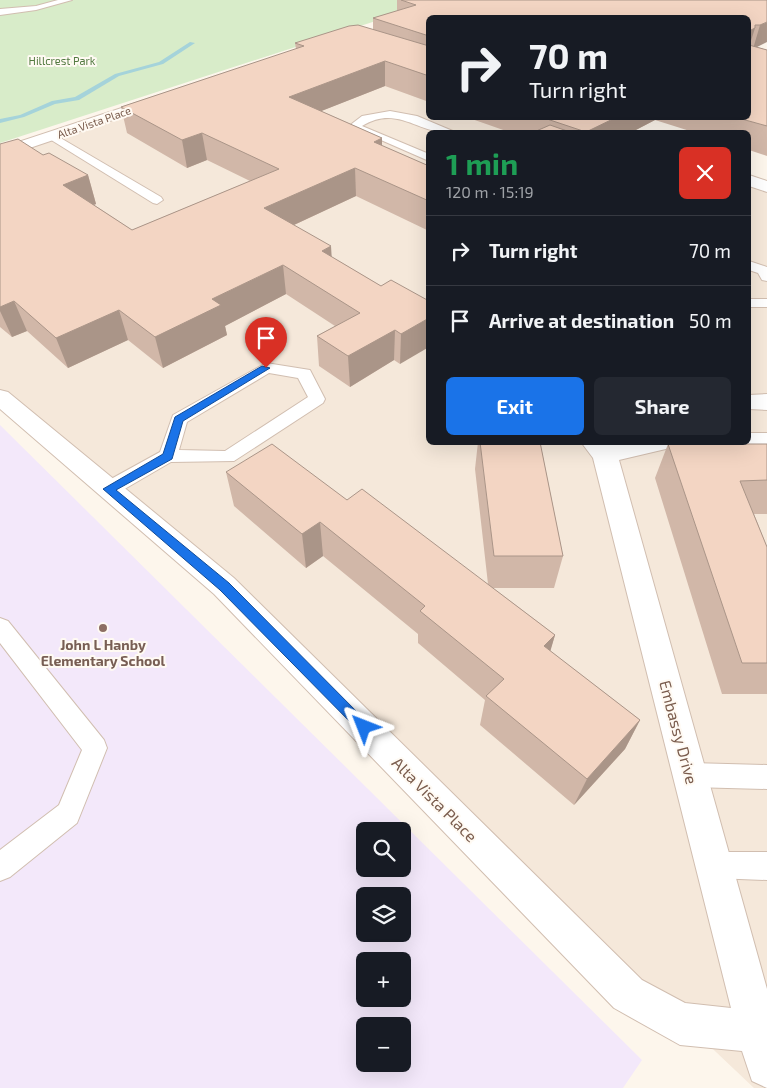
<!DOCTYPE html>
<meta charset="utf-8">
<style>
body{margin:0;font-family:"Exo 2",sans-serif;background:#242831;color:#f1f3f6;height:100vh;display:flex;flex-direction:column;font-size:19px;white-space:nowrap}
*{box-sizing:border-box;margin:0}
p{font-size:16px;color:#9ea1a6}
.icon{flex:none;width:28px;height:28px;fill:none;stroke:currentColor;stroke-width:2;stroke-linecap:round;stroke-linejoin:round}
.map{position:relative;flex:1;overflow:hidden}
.details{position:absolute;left:426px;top:130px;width:325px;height:315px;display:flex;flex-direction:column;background:#171b24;border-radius:8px;box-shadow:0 5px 20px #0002}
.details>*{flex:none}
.banner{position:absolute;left:426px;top:15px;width:325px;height:105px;border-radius:8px;box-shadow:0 5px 20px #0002;background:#171b24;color:#f1f3f6;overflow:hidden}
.buttons{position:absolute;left:356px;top:822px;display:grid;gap:10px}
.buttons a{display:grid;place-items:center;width:55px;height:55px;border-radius:8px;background:#171b24;box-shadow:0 5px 20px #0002;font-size:25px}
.pin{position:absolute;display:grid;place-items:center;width:42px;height:42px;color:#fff;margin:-51px -21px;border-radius:50% 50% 50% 0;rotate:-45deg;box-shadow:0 0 5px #0007}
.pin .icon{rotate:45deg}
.me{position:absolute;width:55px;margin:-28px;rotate:315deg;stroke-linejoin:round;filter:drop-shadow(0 0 4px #0008)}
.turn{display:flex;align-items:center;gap:18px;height:105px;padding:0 20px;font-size:22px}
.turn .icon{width:65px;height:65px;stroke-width:2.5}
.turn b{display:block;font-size:35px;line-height:42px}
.round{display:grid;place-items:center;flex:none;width:52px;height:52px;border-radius:8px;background:#242831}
.headline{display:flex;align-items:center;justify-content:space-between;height:85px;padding:0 20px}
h1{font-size:30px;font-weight:700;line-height:38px;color:#1e9e55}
.action{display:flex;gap:10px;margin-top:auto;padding:10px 20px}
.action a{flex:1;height:58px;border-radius:8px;background:#1a73e8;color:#fff;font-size:20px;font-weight:700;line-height:58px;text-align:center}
.action a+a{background:#242831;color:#f1f3f6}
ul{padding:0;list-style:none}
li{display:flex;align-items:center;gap:15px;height:70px;padding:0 20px;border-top:1px solid #363941}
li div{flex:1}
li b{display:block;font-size:19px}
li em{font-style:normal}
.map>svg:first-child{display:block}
.residential{fill:#f5e8da}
.education{fill:#f3e8fa;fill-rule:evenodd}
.green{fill:#d8ecc9}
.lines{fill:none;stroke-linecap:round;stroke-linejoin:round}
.stream{fill:#a5d3da;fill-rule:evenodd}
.service-casing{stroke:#d1beb0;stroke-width:2}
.minor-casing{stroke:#d1beb0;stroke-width:2}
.service{fill:#fff;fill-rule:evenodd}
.minor{fill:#fff;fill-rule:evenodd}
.wall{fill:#d1b7a8}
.shaded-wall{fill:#aa9588}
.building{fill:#f3d5c3;stroke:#aa9588}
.route{fill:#1a73e8;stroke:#114b97}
.education-dot{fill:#8d6e63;stroke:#fffaf3;stroke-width:2}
.labels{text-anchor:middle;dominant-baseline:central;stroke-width:4;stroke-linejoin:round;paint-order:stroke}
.far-park-label{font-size:11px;fill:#537a41;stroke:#fffaf3}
.far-street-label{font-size:11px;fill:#7a5c4d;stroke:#fffaf3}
.education-label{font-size:14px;font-weight:bold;fill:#785e54;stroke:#fffaf3}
.near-street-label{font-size:16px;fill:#7a5c4d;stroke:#fffaf3}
</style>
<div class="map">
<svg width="767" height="1088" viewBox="0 0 767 1088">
<rect width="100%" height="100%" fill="#fdf6ec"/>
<!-- residential -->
<polygon class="residential" points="429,66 429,118 576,118 618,132 429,132 429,442 749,442 749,180 767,187 767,1088 754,1088 224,586 0,391 0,153 248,70"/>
<!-- education -->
<path class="education" d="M0,425L642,1060L623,1088H0ZM365,831H402V869H365ZM365,896H402V934H365ZM365,961H402V999H365ZM365,1026H402V1064H365Z"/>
<!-- green -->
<polygon class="green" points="0,0 415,0 428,4 0,143"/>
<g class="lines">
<!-- stream -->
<polygon class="stream" points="190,42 195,43 163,64 119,76 79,100 55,104 24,117 0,123 0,119 20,115 52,101 75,97 115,74 159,62"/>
<!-- service casing -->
<g class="service-casing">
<g id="service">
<polygon points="58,0 72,0 36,10 0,15 0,9 36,6"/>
<path d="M390,111L417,116L455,132C420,137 399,103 362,126L429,154V161L349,126L362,116Z"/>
<polygon points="52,133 161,197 163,200 157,204 153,203 48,138 46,136"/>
<polygon points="749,261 767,267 767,281 762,280 758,273 749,270"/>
<rect x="749" y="299" width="18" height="8"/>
<path d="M266,363L310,370L325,399L323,403L234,461L171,462L116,494L109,496L102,494L100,489L102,484L160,452L173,415ZM269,373L298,378L308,397L225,451L179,450L187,422Z"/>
<polygon points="0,618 8,621 104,740 107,748 77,823 10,877 0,881 0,850 59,805 82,750 0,643"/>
<polygon points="691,763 767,765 767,789 691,787 682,783 678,775 682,767"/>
<polygon points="714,852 767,852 767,880 714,878 704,875 701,865 704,855"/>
</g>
</g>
<!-- minor casing -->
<g class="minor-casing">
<g id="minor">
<polygon points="158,96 163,97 165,100 163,103 0,158 0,148"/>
<polygon points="749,175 767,181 767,192 749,186"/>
<polygon points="0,390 8,392 234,578 642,980 685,1003 731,1008 593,458 581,442 608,442 610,445 622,442 673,442 670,448 619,460 767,989 767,1088 752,1081 742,1051 680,1045 614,1008 214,594 0,409"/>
<polygon points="767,394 767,410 749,409 749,395"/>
<polygon points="749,433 767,433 767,449 740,447 738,442 749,442"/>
</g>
</g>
<!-- service -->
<use href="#service" class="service"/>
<!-- minor -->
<use href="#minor" class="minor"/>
</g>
<!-- wall -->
<g class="wall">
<polygon points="397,0 767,0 757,47 767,50 767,156 749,150 749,132 693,132 655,120 632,132 509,132 469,118 749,118 429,18 429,102 385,86 321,111 382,138 382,146 429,166 429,231 356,196 294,225 332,257 381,286 429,301 400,364 394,360 350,387 319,366 317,336 335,326 286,294 225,326 227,335 163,368 128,340 68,368 27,331 12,337 0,327 0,144 43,155 88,175 96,204 94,205 132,230 250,181 207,160 187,168 127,133 121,107 296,49 295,43 373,30 373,18 397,11"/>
<polygon points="478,442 540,442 563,556 554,588 493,588 555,635 550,651 640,720 625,749 574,805 480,725 485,700 418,643 418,634 323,556 306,568 234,506 226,472 347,500 488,584 475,469"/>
<polygon points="668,444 767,444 767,514 754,514 767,547 767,694 722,694 655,478"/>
</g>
<!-- shaded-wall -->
<g class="shaded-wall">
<polygon points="767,22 767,42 753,49 760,25"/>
<polygon points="755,28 749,47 749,31"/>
<polygon points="385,61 385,86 291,123 289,97"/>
<polygon points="615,118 656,118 655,120 632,132 586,132"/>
<polygon points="202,133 207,160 187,168 182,140"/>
<polygon points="382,138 382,166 374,142"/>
<polygon points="355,168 356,196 268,237 264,208"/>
<polygon points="88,175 96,204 72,213 63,185"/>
<polygon points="331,246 333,276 322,251"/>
<polygon points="283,265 286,294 225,326 227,335 163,368 155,337 212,299"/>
<polygon points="14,301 27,331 12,337 0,311 0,307"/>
<polygon points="119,310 128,340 68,368 56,338"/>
<polygon points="429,318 429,347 400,364 401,334"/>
<polygon points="395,330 394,360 350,387 348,356"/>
<polygon points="320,522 323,556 306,568 302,534"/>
<polygon points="555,635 546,666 544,646"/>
<polygon points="640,720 625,749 574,805 587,779"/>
</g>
<!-- building -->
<g class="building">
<polygon points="401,0 767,0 767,22 760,25 755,25 755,28 749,31 749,18 429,18 429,36 373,18 416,5"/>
<polygon points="358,25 429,46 429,76 385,61 289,97 382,138 374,142 429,166 429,201 355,168 264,208 331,246 322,251 381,286 391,280 429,301 429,318 401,334 395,330 348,356 317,336 360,313 283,265 212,299 221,305 155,337 119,310 56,338 14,301 0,307 0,144 18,139 43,155 49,153 88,175 63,185 132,230 279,169 202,133 182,140 121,107 304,46 295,43 349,26"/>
<polygon points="749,45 767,50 767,126 738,118 749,118"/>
<polygon points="544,118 615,118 586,132"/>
<polygon points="550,125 570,132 534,132"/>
<polygon points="480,442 540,442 563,556 494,556"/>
<polygon points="272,444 347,500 362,489 555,635 544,646 640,720 587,779 486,696 504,679 420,611 425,606 320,522 302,534 226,472"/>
<polygon points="668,444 767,444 767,480 740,481 767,547 767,663 742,663"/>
</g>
<!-- route -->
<polygon class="route" points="262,366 270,368 183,421 172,459 116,490 229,583 368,723 370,727 368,731 364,733 359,731 220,590 103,489 163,454 175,417"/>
<!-- markers -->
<circle class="education-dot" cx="103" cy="628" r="5"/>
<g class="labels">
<!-- far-park labels -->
<g class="far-park-label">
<text x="62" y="60">Hillcrest Park</text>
</g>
<!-- far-street labels -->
<g class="far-street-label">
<text transform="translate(94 122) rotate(-19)">Alta Vista Place</text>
</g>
<!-- education labels -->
<g class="education-label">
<text x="103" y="644">John L Hanby<tspan x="103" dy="16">Elementary School</tspan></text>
</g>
<!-- near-street labels -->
<g class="near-street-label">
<text transform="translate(679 732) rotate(75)">Embassy Drive</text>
<text transform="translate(435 799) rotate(45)">Alta Vista Place</text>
</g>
</g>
</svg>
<div class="buttons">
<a><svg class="icon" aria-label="search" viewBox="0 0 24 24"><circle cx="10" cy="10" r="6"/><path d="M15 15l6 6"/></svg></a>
<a><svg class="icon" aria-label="layers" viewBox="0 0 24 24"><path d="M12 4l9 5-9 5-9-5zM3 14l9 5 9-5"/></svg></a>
<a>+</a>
<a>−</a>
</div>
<div class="pin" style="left:266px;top:368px;background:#d93025"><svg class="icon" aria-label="arrive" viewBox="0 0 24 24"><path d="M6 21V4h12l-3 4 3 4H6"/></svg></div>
<svg class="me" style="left:364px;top:727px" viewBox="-20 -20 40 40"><path d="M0-17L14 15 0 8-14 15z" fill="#1a73e8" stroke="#fff" stroke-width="4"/></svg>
<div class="banner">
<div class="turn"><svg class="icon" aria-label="right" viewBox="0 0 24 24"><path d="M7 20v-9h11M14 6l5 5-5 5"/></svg><div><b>70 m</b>Turn right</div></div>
</div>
<section class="details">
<div class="headline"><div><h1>1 min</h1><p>120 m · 15:19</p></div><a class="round" style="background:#d93025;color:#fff"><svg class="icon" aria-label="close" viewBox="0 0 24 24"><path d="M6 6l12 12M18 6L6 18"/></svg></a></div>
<ul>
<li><svg class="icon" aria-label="right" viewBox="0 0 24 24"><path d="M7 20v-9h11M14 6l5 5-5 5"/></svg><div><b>Turn right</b></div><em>70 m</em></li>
<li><svg class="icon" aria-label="arrive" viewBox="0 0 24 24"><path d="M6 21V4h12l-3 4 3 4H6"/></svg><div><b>Arrive at destination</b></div><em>50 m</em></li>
</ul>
<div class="action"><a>Exit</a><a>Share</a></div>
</section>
</div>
